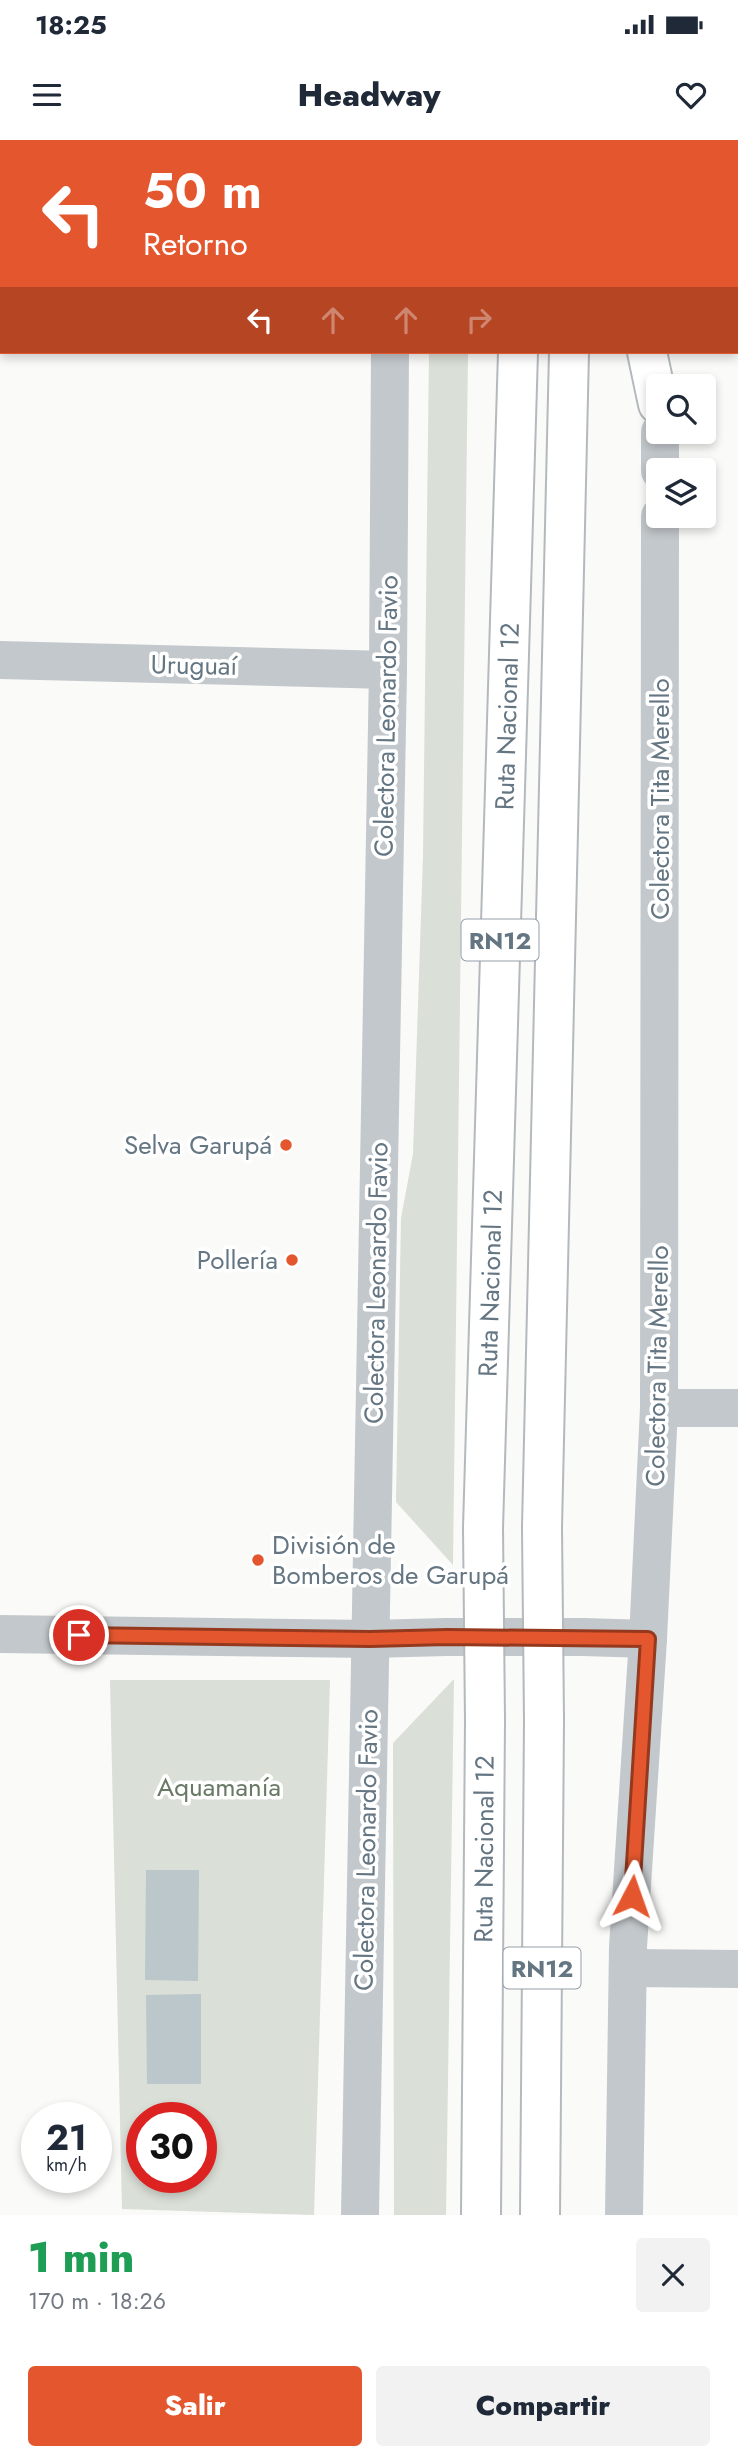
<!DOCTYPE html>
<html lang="es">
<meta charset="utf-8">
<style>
body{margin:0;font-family:Jost,sans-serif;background:#f2f2f3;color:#1f2937;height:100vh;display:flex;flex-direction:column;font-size:26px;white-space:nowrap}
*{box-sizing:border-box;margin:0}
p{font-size:23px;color:#747a83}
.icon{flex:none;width:38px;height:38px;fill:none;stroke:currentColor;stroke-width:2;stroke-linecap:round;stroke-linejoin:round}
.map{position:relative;height:2075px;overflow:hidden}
.panel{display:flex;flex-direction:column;background:#fff;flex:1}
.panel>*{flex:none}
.banner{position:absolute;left:0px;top:0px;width:738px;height:214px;box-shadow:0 4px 10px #0003;background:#e4572e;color:#fff;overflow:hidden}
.tools{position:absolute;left:646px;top:234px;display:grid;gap:14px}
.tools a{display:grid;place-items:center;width:70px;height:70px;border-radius:7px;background:#fff;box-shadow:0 4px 10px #0003;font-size:35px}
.speed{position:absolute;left:21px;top:1962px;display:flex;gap:14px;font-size:35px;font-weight:700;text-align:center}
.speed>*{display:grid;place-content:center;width:91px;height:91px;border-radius:50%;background:#fff;box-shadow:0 4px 10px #0003;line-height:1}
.speed small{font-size:18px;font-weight:400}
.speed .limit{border:10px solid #d22;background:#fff;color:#111}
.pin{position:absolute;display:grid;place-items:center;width:60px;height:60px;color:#fff;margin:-30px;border:4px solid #fff;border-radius:50%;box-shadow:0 2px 7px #0007}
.me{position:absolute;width:77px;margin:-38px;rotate:4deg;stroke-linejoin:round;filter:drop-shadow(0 0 5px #0008)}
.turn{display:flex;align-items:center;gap:24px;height:147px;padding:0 28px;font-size:32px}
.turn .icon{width:91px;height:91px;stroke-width:2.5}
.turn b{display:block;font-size:49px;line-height:60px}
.lanes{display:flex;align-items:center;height:66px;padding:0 28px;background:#0003;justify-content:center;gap:35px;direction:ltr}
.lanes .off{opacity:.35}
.round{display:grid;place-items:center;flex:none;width:74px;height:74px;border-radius:7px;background:#f2f2f3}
.head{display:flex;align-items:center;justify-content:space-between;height:119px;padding:0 28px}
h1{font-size:42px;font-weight:800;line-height:52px;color:#1e9e55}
.primary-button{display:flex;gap:14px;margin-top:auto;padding:14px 28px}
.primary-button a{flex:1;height:80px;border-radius:7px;background:#e4572e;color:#fff;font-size:28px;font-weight:800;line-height:80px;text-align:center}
.primary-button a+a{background:#f2f2f3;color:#1f2937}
.status{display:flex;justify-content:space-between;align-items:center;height:49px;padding:0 35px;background:#fff;direction:ltr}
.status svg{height:19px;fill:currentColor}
header{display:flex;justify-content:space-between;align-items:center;height:91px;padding:0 28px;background:#fff;font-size:32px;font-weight:800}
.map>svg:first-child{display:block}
.green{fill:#dadfd7;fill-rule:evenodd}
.water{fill:#bbc7cb}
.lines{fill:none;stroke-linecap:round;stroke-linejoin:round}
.trunk-casing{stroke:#b4b9bd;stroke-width:42}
.minor{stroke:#c3c8cc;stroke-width:38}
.tertiary{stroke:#c3c8cc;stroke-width:38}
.trunk{stroke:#fff;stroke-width:38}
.trunk-bridge-casing{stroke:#b4b9bd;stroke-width:42;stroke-linecap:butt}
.trunk-bridge{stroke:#fff;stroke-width:38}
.route-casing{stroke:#94391e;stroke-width:18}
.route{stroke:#e4572e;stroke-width:12}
.poi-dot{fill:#e4572e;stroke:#fff;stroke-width:2.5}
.labels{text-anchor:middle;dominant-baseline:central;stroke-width:7;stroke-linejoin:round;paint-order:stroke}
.shield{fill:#fff;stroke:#939fa8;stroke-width:2}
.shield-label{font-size:24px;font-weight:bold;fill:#657683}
.street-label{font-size:26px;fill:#657683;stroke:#fff}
.poi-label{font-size:26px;fill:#657683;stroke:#fff;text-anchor:end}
.park-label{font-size:26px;fill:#687a64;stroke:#fff}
</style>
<div class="status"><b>18:25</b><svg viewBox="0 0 49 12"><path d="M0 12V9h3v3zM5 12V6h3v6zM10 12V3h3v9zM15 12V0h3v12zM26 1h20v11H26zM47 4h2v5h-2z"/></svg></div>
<header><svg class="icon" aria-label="menu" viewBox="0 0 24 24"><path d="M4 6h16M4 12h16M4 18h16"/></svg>Headway<svg class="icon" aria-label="heart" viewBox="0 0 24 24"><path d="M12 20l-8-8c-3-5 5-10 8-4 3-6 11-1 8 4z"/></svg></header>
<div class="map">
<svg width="738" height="2075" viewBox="0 0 738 2075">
<rect width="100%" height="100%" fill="#fafaf8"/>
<!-- green -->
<g class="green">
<polygon points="429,212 468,212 453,1425 396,1362 401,1078 413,1014 423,716"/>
<polygon points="454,1539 446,2075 394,2075 393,1603"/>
<path d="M110,1540H330L314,2075L122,2069ZM142,1978H201V2037H142Z"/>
</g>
<!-- water -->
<g class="water">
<polygon points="146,1730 199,1730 198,1841 145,1840"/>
<polygon points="201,1854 201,1944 147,1944 146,1855"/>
</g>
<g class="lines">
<!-- trunk casing -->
<g class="trunk-casing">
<g id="trunk">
<polyline points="619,0 619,2"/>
<polyline points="524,2 524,0"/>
<polyline points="574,2 574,0"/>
<polyline points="647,212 658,264"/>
<polyline points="542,1387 569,212"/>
<path id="s1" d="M483,1388L518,212"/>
<path id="s2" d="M481,2075L485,1581"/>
<polyline points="540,2075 544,1580"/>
</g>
</g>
<!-- minor -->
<g class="minor">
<polyline points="392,2 392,0"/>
<polyline points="668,2 668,0"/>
<polyline points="660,331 660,292"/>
<polyline points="0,520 388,530"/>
<polyline points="659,1268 738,1268"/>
<polyline points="0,1494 370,1499 447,1497"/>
<polyline points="583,1497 648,1499"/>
<polyline points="628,1828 738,1829"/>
<polyline points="360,2075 388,530 390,212"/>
<polyline points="624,2075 628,1807 648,1499 659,1268 660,376"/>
</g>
<!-- tertiary -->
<polyline class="tertiary" points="447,1497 583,1497"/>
<!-- trunk -->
<use href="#trunk" class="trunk"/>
<!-- trunk-bridge casing -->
<g class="trunk-bridge-casing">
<g id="trunk-bridge">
<polyline points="542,1387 544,1580"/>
<polyline points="483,1388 485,1581"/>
</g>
</g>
<!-- trunk-bridge -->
<use href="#trunk-bridge" class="trunk-bridge"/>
</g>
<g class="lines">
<!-- route casing -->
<g class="route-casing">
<polyline id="route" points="79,1495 370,1499 447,1497 648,1499 632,1756"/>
</g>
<!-- route -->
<use href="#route" class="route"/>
</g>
<!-- markers -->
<g class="poi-dot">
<circle cx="286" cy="1005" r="7"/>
<circle cx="292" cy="1120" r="7"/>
<circle cx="258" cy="1420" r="7"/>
</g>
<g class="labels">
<!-- shield labels -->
<g class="shield">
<rect x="461.5" y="779.5" width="77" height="41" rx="5"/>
<rect x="503.5" y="1807.5" width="77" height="41" rx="5"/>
</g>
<g class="shield-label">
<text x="500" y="800">RN12</text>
<text x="542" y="1828">RN12</text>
</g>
<!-- street labels -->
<g class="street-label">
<text transform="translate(194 525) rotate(1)">Uruguaí</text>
<text transform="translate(386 576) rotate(-89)">Colectora Leonardo Favio</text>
<text stroke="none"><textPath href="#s1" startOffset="812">Ruta Nacional 12</textPath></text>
<text transform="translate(660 659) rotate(-90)">Colectora Tita Merello</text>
<text transform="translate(376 1143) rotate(-89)">Colectora Leonardo Favio</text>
<text stroke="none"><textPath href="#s1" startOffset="245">Ruta Nacional 12</textPath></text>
<text transform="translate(657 1226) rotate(-89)">Colectora Tita Merello</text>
<text transform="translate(366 1710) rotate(-89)">Colectora Leonardo Favio</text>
<text stroke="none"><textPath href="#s2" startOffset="366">Ruta Nacional 12</textPath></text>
</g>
<!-- poi labels -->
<g class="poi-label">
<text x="272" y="1005">Selva Garupá</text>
<text x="278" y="1120">Pollería</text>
<text x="272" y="1405" text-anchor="start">División de<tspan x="272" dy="30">Bomberos de Garupá</tspan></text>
</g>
<!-- park labels -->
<g class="park-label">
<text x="219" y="1647">Aquamanía</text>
</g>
</g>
</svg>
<div class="tools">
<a><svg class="icon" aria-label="search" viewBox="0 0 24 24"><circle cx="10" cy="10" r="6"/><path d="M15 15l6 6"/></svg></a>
<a><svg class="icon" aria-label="layers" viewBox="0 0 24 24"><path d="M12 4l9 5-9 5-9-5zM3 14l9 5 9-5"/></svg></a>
</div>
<div class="speed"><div>21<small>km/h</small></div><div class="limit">30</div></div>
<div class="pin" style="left:79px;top:1495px;background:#d93025"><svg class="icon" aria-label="arrive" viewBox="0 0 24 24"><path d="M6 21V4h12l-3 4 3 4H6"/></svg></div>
<svg class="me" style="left:632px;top:1756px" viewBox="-20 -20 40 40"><path d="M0-17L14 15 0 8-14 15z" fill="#e4572e" stroke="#fff" stroke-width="4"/></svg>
<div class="banner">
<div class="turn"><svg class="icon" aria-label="left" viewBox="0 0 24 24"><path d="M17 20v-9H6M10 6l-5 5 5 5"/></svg><div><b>50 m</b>Retorno</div></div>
<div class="lanes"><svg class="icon" aria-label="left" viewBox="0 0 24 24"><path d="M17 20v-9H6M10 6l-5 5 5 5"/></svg><svg class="icon off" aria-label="ahead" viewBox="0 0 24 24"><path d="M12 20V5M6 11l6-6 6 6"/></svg><svg class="icon off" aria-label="ahead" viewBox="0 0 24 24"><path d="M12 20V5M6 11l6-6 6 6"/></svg><svg class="icon off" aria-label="right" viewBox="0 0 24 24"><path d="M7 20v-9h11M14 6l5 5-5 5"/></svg></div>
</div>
</div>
<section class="panel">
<div class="head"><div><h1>1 min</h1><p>170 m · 18:26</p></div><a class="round"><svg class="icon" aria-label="close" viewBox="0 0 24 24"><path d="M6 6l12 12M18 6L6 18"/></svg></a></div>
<div class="primary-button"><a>Salir</a><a>Compartir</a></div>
</section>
